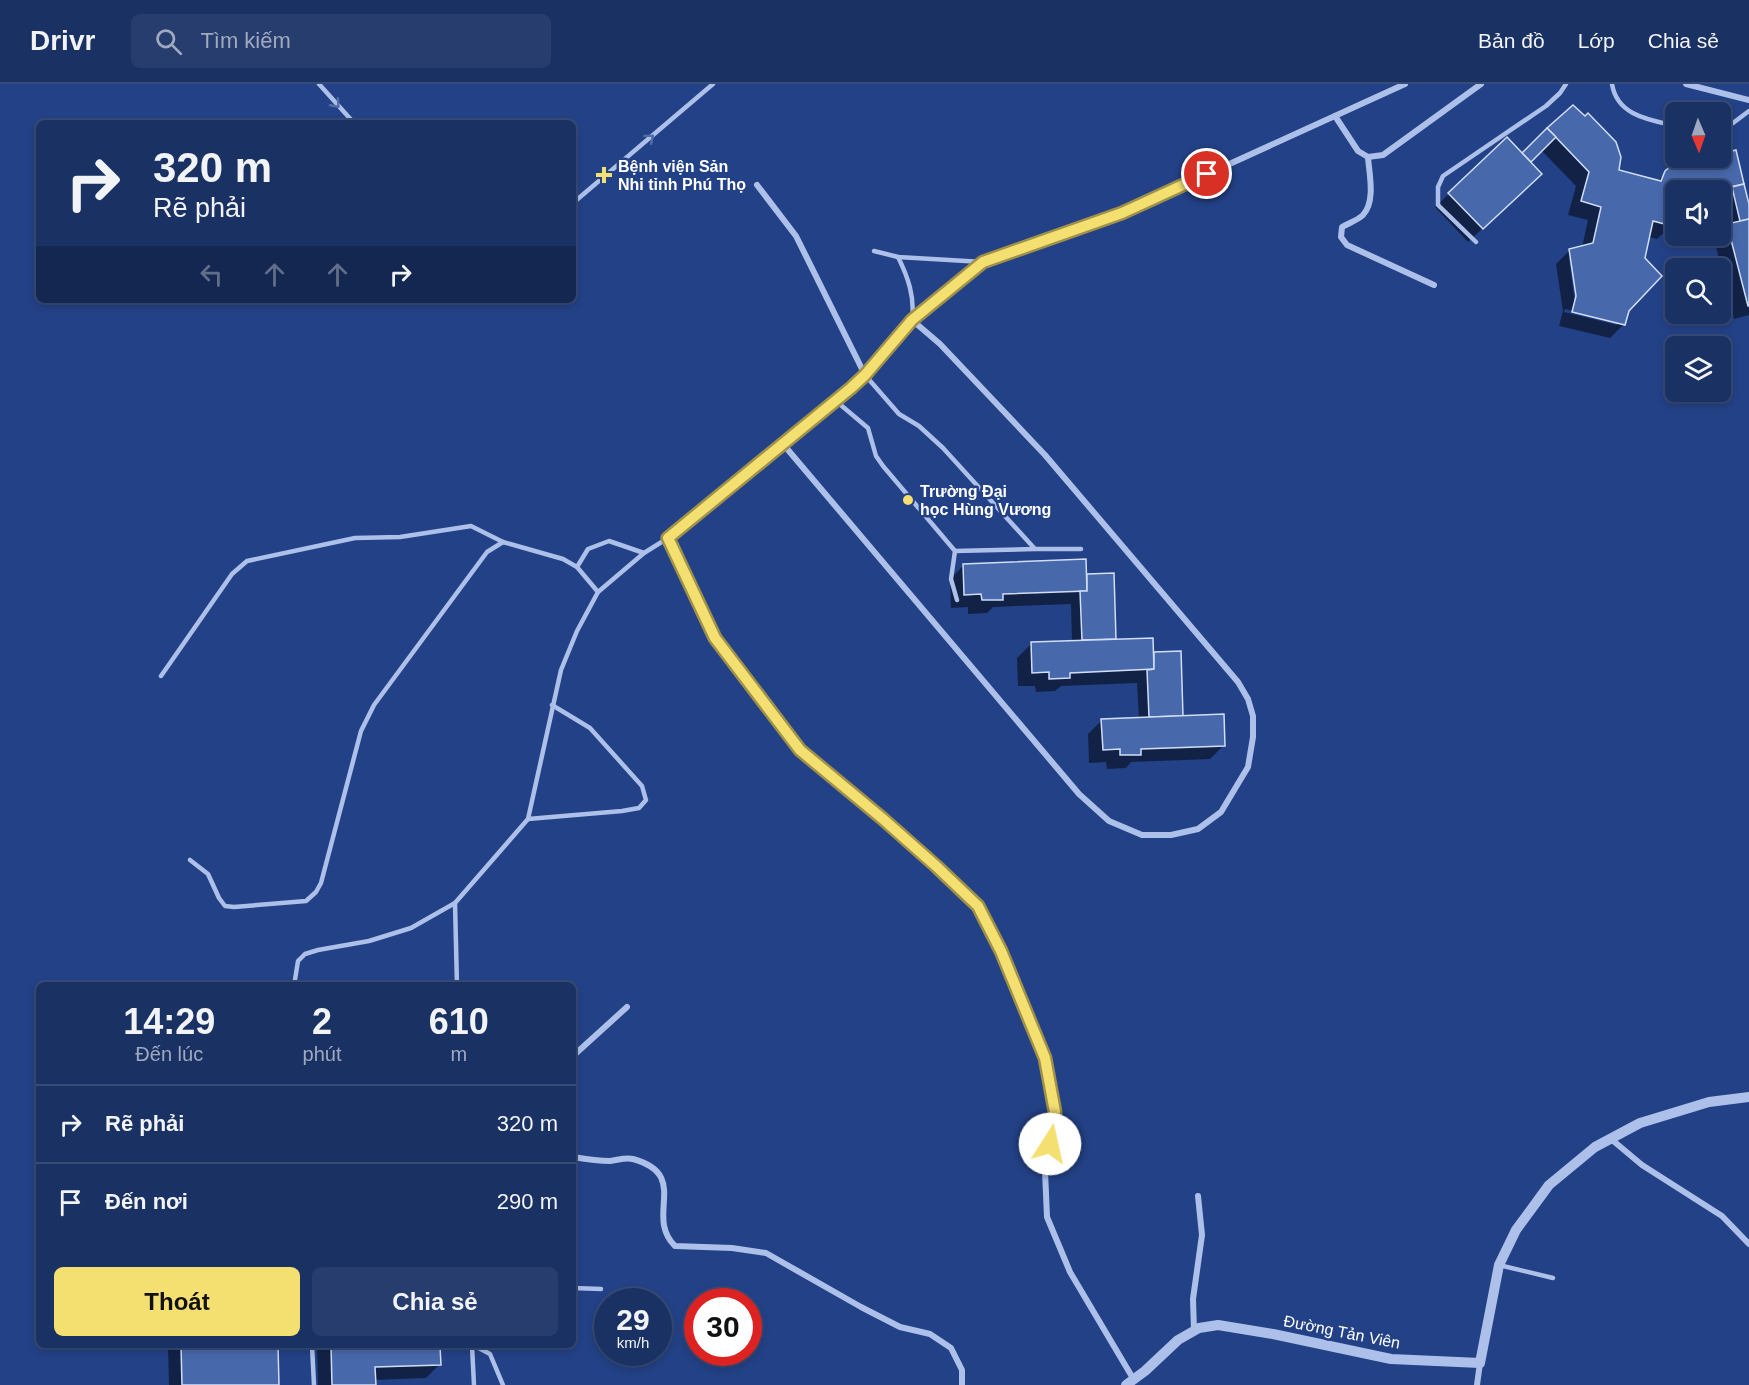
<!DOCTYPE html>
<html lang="vi">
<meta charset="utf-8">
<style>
body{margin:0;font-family:Helvetica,sans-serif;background:#273d6d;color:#f1f3f6;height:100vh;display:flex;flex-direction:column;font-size:22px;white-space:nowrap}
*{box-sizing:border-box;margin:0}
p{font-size:20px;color:#9fa9bf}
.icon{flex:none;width:33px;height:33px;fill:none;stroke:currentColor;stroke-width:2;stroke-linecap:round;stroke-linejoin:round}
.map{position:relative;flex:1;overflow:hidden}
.drawer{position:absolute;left:36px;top:898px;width:540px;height:366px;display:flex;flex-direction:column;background:#1a3164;border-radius:9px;box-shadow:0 3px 9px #0003,0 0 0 2px #384c78}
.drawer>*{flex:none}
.top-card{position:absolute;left:36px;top:36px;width:540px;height:183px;border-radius:9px;box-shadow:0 3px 9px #0003,0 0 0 2px #384c78;background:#1a3164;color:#f1f3f6;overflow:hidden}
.needle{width:39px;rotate:178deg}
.controls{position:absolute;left:1665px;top:18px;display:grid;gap:12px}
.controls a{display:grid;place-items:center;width:66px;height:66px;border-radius:9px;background:#1a3164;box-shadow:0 3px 9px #0003,0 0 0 2px #384c78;font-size:30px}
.speed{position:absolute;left:594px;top:1204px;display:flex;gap:12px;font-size:30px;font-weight:700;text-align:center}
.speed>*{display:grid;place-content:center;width:78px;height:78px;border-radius:50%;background:#1a3164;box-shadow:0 3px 9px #0003,0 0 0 2px #384c78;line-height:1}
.speed small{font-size:15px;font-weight:400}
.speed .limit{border:9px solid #d22;background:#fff;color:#111}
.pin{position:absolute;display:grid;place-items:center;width:51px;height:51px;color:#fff;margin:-26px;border:3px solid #fff;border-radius:50%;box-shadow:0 2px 6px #0007}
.me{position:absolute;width:66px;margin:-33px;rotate:10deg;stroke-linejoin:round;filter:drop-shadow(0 0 4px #0008)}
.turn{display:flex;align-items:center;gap:21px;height:126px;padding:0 18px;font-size:27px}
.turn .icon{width:78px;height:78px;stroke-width:2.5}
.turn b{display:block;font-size:42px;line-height:51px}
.lanes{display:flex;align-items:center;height:57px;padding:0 18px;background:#0003;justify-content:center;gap:30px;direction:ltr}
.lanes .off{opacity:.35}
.eta{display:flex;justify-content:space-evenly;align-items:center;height:102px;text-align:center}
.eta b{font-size:36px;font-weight:700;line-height:42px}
.button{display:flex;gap:12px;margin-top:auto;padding:12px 18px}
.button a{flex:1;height:69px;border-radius:9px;background:#f4df71;color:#111;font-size:24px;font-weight:700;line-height:69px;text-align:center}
.button a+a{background:#273d6d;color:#f1f3f6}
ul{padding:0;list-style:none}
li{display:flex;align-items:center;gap:18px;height:78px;padding:0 18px;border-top:2px solid #384c78}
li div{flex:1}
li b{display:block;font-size:22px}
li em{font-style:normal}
header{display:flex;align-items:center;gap:36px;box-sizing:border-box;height:84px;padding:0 30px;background:#1a3164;border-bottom:2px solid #384c78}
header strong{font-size:28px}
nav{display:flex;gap:33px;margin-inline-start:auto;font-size:21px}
.search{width:420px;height:54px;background:#273d6d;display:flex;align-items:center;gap:15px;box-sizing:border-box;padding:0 21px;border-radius:9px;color:#9fa9bf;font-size:22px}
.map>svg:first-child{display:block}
.shadow{fill:#0007;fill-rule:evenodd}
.building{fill:#4868ac;stroke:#d1ddf7;stroke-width:1.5}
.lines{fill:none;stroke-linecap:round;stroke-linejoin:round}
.service{stroke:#adc0e9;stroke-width:4.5}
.minor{stroke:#adc0e9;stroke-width:6}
.tertiary{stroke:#adc0e9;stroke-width:10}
.oneway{stroke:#536da9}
.route-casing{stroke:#9f9149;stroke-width:15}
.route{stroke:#f4df71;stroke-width:10}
.poi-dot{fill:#f4df71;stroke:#234186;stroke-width:2}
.labels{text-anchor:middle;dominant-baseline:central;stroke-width:5;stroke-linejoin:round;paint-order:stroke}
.poi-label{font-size:16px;font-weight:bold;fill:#fff;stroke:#234186;text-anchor:start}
.street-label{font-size:16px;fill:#fff;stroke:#234186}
</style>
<header>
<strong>Drivr</strong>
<div class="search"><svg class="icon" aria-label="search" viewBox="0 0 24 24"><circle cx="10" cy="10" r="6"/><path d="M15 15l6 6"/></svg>Tìm kiếm</div>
<nav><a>Bản đồ</a><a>Lớp</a><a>Chia sẻ</a></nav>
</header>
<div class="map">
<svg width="1749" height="1301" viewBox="0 0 1749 1301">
<rect width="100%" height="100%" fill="#234186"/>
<!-- shadow -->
<g class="shadow">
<path d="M1548,45L1618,87L1657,97L1677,79L1699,74H1720L1735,67L1749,126V231L1734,235L1714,155L1720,152V149L1728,142L1733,140L1727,114L1720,115V106H1676L1671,142L1657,155L1648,153L1624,240L1610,254L1559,242L1563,227L1556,180L1570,166L1582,163L1588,136L1568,131L1576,102L1541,66L1528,78L1526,104L1468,158L1435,123L1449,110L1522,71ZM1569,174H1572L1578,220H1575ZM1565,225L1619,238L1617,241L1564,228Z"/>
<polygon points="964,481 1085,491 1112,490 1114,554 1112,557 1152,570 1180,569 1182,633 1224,661 1210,675 1131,678 1126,684 1107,685 1106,678 1089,679 1088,650 1102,636 1139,635 1137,599 1061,602 1055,607 1036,608 1035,602 1018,602 1017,574 1031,560 1072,558 1071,520 993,523 987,529 968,530 968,523 951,524 950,495"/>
<polygon points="168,1262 276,1262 277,1301 169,1301"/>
<polygon points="317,1262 439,1262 440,1280 426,1294 374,1296 374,1301 318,1301"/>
</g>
<!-- building -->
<g class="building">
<polygon points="1573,21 1585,32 1588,29 1616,58 1621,73 1619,86 1661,97 1665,87 1676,78 1693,74 1720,74 1720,70 1736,66 1744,100 1716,106 1676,106 1676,130 1672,142 1653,137 1645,174 1662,192 1629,227 1625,241 1572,228 1576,212 1569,165 1593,159 1601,123 1581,117 1589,88 1547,44"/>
<polygon points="1547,44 1556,53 1531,78 1522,69"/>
<polygon points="1507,53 1542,90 1483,145 1448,109"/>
<polygon points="1744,100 1749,120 1749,135 1740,137 1732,103"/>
<polygon points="1749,135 1749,222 1748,222 1727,140"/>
<polygon points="1086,475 1087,507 1003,510 1003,516 982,516 981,510 964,511 963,480"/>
<polygon points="1114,489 1116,555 1082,556 1080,507 1087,507 1087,490"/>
<polygon points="1153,554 1154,585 1070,589 1070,594 1049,595 1049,588 1032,589 1031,558"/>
<polygon points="1181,567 1183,632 1149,633 1147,586 1154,585 1154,568"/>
<polygon points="1224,630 1225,662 1141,665 1141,671 1120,671 1120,665 1103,666 1101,635"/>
<polygon points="181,1262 278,1262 279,1301 182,1301"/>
<polygon points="331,1262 440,1262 441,1281 375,1283 376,1301 332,1301"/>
</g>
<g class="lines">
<!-- service -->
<g class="service">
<polyline points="319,0 354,39"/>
<path d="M1612,0C1617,32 1650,36 1676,42"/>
<polyline points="1720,43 1733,39 1749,27"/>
<polyline points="573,119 713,0"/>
<polyline points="1476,158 1438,121 1438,103 1443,92 1546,22 1560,9 1566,0"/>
<polyline points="874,167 898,173 983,178"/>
<path d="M898,173C908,193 915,213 912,236"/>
<polyline points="865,291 899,330 919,342 943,364 1035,465 1081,465"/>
<polyline points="836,317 868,344 876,372 883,382 955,467 951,495 957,516"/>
<polyline points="955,467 1035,465"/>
<polyline points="577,483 588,465 609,457 644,469"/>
<polyline points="161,592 232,490 247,477 355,454 400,453 471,442 503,458"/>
<polyline points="528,735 622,727 639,724 646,716 642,702 590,644 552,621"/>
<polyline points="190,776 208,790 219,814 225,822 234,823 306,817 316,808 321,799 361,647 374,621 487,468 503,458 563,475 577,483 598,508"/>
<polyline points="294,902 298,877 305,870 318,866 369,857 411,844 455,819"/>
<polyline points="457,902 455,819 528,735 561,586 577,547 598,508 644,469 668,454"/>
<polyline points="1499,1181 1553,1194"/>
<polyline points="573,1204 601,1205"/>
<polyline points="312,1262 314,1301"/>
<polyline points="472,1262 474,1301"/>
<polyline points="475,1262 490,1270 503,1301"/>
</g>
<!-- minor -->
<g class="minor">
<polyline points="1686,0 1749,16"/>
<polyline points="1335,32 1358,67 1368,73 1383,71 1481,0"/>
<path d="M1368,73C1369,89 1376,117 1363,131C1358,136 1349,139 1342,143L1341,153L1347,161L1434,201"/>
<polyline points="757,101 796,152 865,291"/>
<polyline points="783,360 1079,710 1109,737 1142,751 1171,751 1198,745 1221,728 1248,683 1253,653 1253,632 1248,615 1238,598 1045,371 940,260 912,236"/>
<polyline points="573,972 627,923"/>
<polyline points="1611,1055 1642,1081 1722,1132 1749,1160"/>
<path d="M573,1073C585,1075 598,1077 610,1077C618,1076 626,1073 633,1075C691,1091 644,1132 675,1162L732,1164L766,1169L861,1223L900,1243L930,1250L951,1264L962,1286V1301"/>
<polyline points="1194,1247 1193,1215 1202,1151 1198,1112"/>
<polyline points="1134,1296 1070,1188 1047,1133 1045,1087 1055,1028 1045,974 1001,867 978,822 936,781 883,735 799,666 715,554 668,454 865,291 912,236 983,178 1122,129 1405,0"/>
<polyline points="1477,1301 1480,1279"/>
</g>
<!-- tertiary -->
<polyline class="tertiary" points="1126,1301 1145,1287 1178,1256 1199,1244 1218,1241 1273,1250 1391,1275 1480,1279 1499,1181 1516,1146 1549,1101 1595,1063 1640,1039 1709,1018 1749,1013"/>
</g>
<!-- one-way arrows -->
<defs><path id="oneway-chevron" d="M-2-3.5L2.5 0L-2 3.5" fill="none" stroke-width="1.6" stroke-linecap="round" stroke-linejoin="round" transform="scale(1.5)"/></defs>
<g class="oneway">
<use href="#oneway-chevron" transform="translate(336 20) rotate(48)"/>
<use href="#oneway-chevron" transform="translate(650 54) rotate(-40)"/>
</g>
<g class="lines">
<!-- route casing -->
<g class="route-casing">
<polyline id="route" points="1050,1060 1055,1028 1045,974 1001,867 978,822 936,782 883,735 800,666 715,554 668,454 851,304 865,291 912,236 983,178 1122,129 1207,90"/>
</g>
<!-- route -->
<use href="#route" class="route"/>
</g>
<!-- markers -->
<g class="poi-dot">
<path d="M601 82h6v6h6v6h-6v6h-6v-6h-6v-6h6z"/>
<circle cx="908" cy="416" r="6"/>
</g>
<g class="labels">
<!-- poi labels -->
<g class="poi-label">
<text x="618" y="82">Bệnh viện Sản<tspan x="618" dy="18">Nhi tỉnh Phú Thọ</tspan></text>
<text x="920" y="407">Trường Đại<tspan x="920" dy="18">học Hùng Vương</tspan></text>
</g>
<!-- street labels -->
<g class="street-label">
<text transform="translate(1342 1248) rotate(11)">Đường Tản Viên</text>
</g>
</g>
</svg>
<div class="controls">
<a><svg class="needle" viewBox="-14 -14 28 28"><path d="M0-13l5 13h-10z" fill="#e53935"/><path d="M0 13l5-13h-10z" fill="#9fa9bf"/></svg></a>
<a><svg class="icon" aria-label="sound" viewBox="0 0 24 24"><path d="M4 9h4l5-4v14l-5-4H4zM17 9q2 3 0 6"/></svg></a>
<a><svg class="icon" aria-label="search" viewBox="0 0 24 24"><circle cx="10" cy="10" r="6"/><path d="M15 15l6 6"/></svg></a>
<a><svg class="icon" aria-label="layers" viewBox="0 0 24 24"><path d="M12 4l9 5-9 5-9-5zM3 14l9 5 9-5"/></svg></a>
</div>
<div class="speed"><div>29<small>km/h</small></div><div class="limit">30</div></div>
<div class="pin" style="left:1207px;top:90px;background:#d93025"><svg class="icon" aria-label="arrive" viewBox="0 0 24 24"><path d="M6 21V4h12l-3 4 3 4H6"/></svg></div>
<svg class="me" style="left:1050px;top:1060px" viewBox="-20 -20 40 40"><circle r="19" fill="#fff"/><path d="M0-13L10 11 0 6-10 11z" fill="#f4df71"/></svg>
<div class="top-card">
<div class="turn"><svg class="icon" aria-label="right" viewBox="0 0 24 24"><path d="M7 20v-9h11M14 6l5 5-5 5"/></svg><div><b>320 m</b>Rẽ phải</div></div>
<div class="lanes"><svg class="icon off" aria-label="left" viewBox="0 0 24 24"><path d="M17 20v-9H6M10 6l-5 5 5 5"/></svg><svg class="icon off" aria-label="ahead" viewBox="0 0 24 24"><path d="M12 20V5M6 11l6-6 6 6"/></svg><svg class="icon off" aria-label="ahead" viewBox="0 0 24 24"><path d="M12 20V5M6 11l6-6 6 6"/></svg><svg class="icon" aria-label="right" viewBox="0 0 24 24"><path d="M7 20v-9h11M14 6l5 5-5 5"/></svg></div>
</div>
<section class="drawer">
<div class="eta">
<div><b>14:29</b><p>Đến lúc</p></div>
<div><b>2</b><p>phút</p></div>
<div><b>610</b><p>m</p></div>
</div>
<ul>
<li><svg class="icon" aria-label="right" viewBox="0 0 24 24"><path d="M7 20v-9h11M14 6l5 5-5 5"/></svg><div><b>Rẽ phải</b></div><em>320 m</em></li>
<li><svg class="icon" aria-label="arrive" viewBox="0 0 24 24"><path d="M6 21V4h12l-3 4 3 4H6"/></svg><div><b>Đến nơi</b></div><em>290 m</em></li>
</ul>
<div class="button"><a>Thoát</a><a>Chia sẻ</a></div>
</section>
</div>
